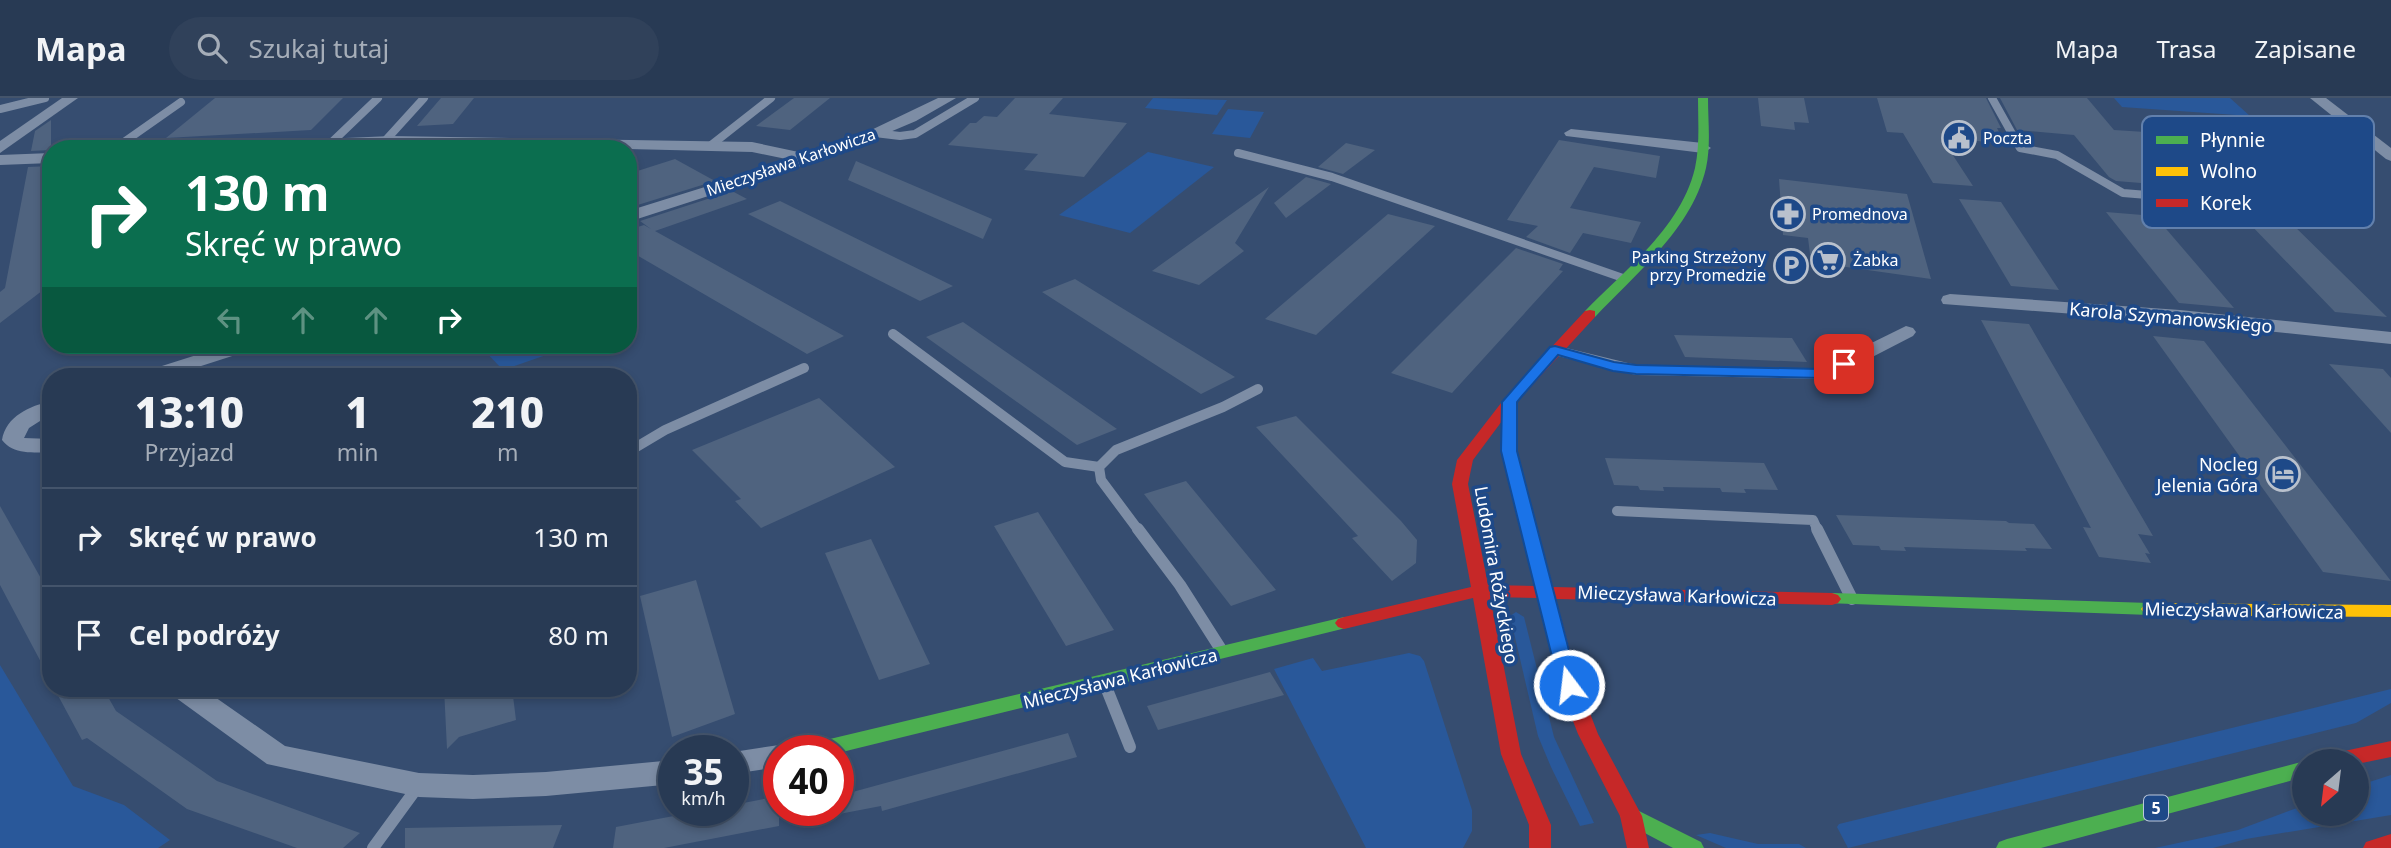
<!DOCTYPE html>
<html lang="pl">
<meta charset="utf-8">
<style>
body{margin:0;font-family:"Noto Sans",sans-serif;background:#30415a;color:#f1f3f6;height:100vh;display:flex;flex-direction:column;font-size:26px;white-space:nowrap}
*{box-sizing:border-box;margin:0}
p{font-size:23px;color:#a5adb8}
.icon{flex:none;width:38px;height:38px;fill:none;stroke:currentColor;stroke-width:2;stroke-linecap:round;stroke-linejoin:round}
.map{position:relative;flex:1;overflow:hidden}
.details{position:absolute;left:42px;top:270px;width:595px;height:329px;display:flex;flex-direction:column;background:#283a54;border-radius:28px;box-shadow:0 4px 10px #0003,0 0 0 2px #44546b}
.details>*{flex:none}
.banner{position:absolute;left:42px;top:42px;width:595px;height:214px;border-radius:28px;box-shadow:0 4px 10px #0003,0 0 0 2px #44546b;background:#0b6e4f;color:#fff;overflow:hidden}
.needle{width:46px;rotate:208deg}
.buttons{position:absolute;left:2292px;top:651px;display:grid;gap:14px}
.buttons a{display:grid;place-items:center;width:77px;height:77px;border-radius:50%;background:#283a54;box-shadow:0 4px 10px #0003,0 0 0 2px #44546b;font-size:35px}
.speed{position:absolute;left:658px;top:637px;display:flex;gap:14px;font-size:35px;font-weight:700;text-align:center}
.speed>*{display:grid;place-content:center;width:91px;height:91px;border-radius:50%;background:#283a54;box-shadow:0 4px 10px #0003,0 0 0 2px #44546b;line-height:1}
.speed small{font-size:18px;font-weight:400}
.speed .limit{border:10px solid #d22;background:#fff;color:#111}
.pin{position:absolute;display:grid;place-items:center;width:60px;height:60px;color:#fff;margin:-30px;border-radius:14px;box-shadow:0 4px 10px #0006}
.me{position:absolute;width:77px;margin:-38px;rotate:345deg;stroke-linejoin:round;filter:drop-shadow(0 0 5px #0008)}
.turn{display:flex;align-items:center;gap:24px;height:147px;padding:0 28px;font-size:32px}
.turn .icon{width:91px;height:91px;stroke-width:2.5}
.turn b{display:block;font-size:49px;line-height:60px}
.lanes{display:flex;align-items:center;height:66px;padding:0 28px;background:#0003;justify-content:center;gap:35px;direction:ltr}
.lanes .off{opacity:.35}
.eta{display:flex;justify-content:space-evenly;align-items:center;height:119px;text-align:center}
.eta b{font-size:42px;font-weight:800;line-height:49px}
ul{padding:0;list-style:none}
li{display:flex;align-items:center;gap:21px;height:98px;padding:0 28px;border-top:2px solid #44546b}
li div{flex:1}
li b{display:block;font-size:26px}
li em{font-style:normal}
header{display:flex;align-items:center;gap:42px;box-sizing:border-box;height:98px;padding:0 35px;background:#283a54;border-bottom:2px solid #44546b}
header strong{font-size:33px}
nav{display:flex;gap:38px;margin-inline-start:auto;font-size:24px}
.search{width:490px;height:63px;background:#30415a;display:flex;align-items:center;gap:18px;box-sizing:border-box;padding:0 24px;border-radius:38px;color:#a5adb8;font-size:26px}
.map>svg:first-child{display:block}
.green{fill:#29589a}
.building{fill:#4f637f}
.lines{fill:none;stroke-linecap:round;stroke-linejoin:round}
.lane-far2{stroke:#7d8da5;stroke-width:8}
.lane-far1{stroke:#7d8da5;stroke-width:10}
.lane{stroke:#7d8da5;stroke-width:12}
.street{fill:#7d8da5;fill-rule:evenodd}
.fast{fill:#4caf50;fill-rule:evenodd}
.slow{fill:#ffc107;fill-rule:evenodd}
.jam{fill:#c62828;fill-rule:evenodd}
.route{fill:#1a73e8;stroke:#114b97;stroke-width:2}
.labels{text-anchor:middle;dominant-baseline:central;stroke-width:7;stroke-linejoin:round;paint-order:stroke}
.far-poi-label{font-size:16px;fill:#fff;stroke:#1e4988;text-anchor:start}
.far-street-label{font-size:16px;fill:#fff;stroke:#1e4988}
.shield{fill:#1e4988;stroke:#bcc8db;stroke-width:2}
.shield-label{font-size:16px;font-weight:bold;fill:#fff}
.street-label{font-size:18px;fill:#fff;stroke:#1e4988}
.poi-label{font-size:18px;fill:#fff;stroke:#1e4988;text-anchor:end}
.key{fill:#1e4988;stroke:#6280ac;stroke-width:2}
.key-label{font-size:19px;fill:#fff}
</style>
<header>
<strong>Mapa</strong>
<div class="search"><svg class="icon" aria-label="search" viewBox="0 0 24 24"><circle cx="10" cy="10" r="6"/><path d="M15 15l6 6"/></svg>Szukaj tutaj</div>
<nav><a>Mapa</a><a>Trasa</a><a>Zapisane</a></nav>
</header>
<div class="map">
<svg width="2391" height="750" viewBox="0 0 2391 750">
<rect width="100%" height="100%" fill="#364d70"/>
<!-- green -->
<g class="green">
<polygon points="1153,0 1227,2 1217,17 1145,10"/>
<polygon points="2114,0 2230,0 2250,18 2122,9"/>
<polygon points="1228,11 1264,14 1250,40 1212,36"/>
<polygon points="1148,54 1214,69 1130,135 1059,117"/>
<polygon points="479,247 575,247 503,272"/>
<polygon points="1516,514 1524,519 1554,639 1594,725 1580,728 1551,669 1538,638 1510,518"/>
<polygon points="1409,555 1420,558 1424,563 1472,712 1472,733 1463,750 1366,750 1274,571 1313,560 1322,573"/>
<polygon points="0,567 73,688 124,707 170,742 158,750 0,750"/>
<polygon points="2391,591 2391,605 2356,625 1848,750 1837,729 1839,726"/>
<polygon points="2391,677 2391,717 2246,741 2213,750 2155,750 2238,732 2305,707 2305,716 2357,716 2357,688"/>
<polygon points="1710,735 1758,746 1799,746 1806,750 1726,750 1696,737"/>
</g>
<!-- building -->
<g class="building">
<polygon points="215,0 343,0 311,32 166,40"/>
<polygon points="441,0 474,0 453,26 417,28"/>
<polygon points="794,0 830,0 790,32 756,28"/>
<polygon points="1015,0 1063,0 1049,16 1127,25 1084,79 1024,72 1038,56 948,47 970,25 976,25 984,18 997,19"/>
<polygon points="1758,0 1804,0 1809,25 1794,24 1795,32 1761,28"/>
<polygon points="1877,0 1986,0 2001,30 1997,30 2005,46 1941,39 1973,88 1933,85 1903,35 1887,34"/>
<polygon points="2000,0 2087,0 2114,32 2161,35 2167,42 2172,42 2204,75 2243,78 2387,219 2335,214 2216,91 2116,83 2109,79 2074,37 2017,32"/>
<polygon points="51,22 51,52 31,53 35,33"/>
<polygon points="1559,42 1660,58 1656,80 1594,69 1570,110 1641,124 1631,145 1583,135 1570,155 1526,139 1538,128 1507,122"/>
<polygon points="1346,45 1375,52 1343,76 1318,69"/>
<polygon points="675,61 715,83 628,110 628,76"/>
<polygon points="856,63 992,121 983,141 848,82"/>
<polygon points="51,68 51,186 0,225 0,194 5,190 28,69"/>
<polygon points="1306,79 1331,86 1286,120 1274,105"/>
<polygon points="1779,81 1907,96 1931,181 1811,164 1808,140 1783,137"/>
<polygon points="1269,89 1235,145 1244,153 1199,187 1152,173"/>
<polygon points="732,93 747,101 655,133 844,238 807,256 628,152 628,132 644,127 651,131 640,123"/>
<polygon points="1959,101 2001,104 2059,192 2011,188"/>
<polygon points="780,103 953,188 920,203 748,116"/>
<polygon points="2106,114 2155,118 2234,210 2179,205"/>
<polygon points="1388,116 1435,128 1316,237 1265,221"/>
<polygon points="1516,150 1563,166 1559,172 1563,173 1452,295 1391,275"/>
<polygon points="1075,181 1117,207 1235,279 1201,296 1042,194"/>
<polygon points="1981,222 2029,226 2153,438 2138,436 2150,456 2145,455 2151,465 2099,459 2083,429 2091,430"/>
<polygon points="963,224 1117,331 1077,347 926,239"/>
<polygon points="1674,237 1792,240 1807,264 1685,259"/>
<polygon points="2153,238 2204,243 2391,483 2323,474"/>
<polygon points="2329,266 2383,271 2391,280 2391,335"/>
<polygon points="819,300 895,369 761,430 735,403 741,401 692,352"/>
<polygon points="1296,318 1401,423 1417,442 1416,465 1392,483 1352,440 1358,438 1256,329"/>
<polygon points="1605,360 1764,365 1778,392 1744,391 1746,395 1722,394 1720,390 1663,389 1664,393 1640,392 1638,388 1614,387"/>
<polygon points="1186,383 1276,492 1231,508 1144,396"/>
<polygon points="0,408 51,498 51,583 0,487"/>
<polygon points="1038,414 1114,532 1066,548 994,428"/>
<polygon points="1836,417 2006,423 2009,425 2034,426 2052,451 2025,450 2027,453 1904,449 1906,453 1881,452 1879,448 1853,447"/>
<polygon points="871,441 930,566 879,582 825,455"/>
<polygon points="696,482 735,616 672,639 640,498"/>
<polygon points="1270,574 1284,597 1158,632 1147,608"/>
<polygon points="54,590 103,590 116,613 217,683 360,735 343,750 297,750 187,711 87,640 82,642"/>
<polygon points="444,590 512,590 516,622 459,639 447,651"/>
<polygon points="1068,635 1077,659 882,713 881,708 834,717 832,712 838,712 838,698"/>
<polygon points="779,698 779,728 664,750 613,750 616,729 705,712 733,712 733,707"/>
<polygon points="562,727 553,750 405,750 405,730"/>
</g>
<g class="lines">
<!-- lane-far2 -->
<g class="lane-far2">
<polyline points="1992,0 2020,50 2057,57 2123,95 2184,100"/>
<polyline points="0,11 45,0"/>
<polyline points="875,35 900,38 915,36 975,0"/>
<polyline points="385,43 424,0"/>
<polyline points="332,44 378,0"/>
<polyline points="710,48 771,0"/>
<polyline points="114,51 181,4"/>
<polyline points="1238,55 1332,79 1623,180"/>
</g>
<!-- lane-far1 -->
<g class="lane-far1">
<polyline points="893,236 1065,364 1099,369"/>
<polyline points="1558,253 1636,272 1822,276 1844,266"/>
<polyline points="628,354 665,332 804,270"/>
<polyline points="1617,413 1813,422 1818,433"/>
<polyline points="1139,433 1101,382 1099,369 1116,352 1223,309 1258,291"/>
</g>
<!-- lane -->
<g class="lane">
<polyline points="1138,431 1180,487 1222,553"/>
<polyline points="1817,431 1852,501"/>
<polyline points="1104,584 1130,649"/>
<polyline points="373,750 419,687"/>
</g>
<!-- street -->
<g class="street">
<polygon points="62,0 78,0 0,55 0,43"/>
<polygon points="938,0 956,0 916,23 838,56 628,124 628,113 791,62 752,54 628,51 391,48 198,51 205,46 391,38 752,44 808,56 867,34"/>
<polygon points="2310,0 2326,0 2391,50 2391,63 2386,61"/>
<polygon points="1571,31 1703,45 1711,50 1703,55 1566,38 1564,35"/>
<polygon points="51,55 51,65 0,67 0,57"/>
<polygon points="1950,196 2180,212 2391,234 2391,246 2180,224 1943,206 1941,202 1943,198"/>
<polygon points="1906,228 1913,230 1916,234 1913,238 1851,270 1837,270 1834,266 1837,262"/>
<polygon points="228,247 257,247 254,251 170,278 140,278 143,274"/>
<path d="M51,303V316L29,330L24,340L51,341V355C34,354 13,357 2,342C6,318 30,308 51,303Z"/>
<polygon points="168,590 202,590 285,648 419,675 473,677 546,674 674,662 674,686 546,698 473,701 419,699 267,666 172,597"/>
<polygon points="779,647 791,653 779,653 779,669 733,676 733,654"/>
</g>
<!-- fast -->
<g class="fast">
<path d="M1698,0H1708C1708,23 1711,47 1706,70C1692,131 1636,175 1595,219H1585V213C1626,171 1681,129 1695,70C1700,47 1698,23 1698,0Z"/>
<polygon points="1832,495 2150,505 2156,507 2159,511 2156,515 2150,517 1826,505 1823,501 1826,497"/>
<polygon points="1344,519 1350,521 1353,525 1350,529 838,655 803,653 806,648 813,645"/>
<polygon points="2305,663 2305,679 2041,750 1996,750 1999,744 2007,741"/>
<polygon points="1631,709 1701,744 1704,750 1673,750 1624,724 1620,718 1624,712"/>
</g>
<!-- slow -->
<polygon class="slow" points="2150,505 2391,507 2391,519 2150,517 2144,515 2141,511 2144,507"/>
<!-- jam -->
<g class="jam">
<path d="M1590,212L1595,213V219L1517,304V353L1553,489L1832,495L1838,497L1841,501L1838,505L1832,507L1556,501L1579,587L1598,636L1642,718L1649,750H1627L1620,718L1578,636L1559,587L1538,500L1490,499L1521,656L1551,727V750H1529V727L1501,656L1473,500L1344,531L1338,529L1335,525L1338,521L1344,519L1471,489L1452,386L1457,362L1508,296L1585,213ZM1502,323L1501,353L1535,488L1488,487L1468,386L1473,362Z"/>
<polygon points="2391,643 2391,659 2357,666 2357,663 2325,663 2328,657 2335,655"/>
<polygon points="2391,736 2391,750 2363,750 2366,744"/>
</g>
</g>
<!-- route -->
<polygon class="route" points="1555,248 1614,264 1636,267 1820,271 1844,262 1851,266 1822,280 1636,276 1613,273 1558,257 1522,298 1517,304 1517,353 1578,587 1576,592 1562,592 1559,587 1501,353 1502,304 1550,249"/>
<!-- icons -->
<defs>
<g id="civic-ring" transform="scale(1.75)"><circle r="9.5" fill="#1e4988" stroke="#b9c1cd" stroke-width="1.5"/><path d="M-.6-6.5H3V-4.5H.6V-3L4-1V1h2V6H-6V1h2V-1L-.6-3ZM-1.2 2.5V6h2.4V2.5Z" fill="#b9c1cd"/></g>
<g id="pharmacy-ring" transform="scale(1.75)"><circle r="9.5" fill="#1e4988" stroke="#b9c1cd" stroke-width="1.5"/><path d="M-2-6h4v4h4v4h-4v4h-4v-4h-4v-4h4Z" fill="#b9c1cd"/></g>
<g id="supermarket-ring" transform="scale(1.75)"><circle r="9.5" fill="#1e4988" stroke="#b9c1cd" stroke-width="1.5"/><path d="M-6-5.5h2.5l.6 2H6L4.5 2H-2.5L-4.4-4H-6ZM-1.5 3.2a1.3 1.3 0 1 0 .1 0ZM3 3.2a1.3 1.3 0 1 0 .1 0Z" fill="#b9c1cd"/></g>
<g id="parking-ring" transform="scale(1.75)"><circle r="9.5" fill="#1e4988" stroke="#b9c1cd" stroke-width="1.5"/><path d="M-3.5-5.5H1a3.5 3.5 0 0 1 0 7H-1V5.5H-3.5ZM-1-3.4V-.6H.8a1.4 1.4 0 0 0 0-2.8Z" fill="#b9c1cd"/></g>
<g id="hotel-ring" transform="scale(1.75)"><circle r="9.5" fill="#1e4988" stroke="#b9c1cd" stroke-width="1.5"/><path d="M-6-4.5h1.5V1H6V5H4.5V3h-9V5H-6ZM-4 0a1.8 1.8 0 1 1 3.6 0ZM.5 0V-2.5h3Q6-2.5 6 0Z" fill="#b9c1cd"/></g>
</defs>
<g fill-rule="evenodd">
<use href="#civic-ring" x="1959" y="40"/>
<use href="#pharmacy-ring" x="1788" y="116"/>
<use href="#supermarket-ring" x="1828" y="162"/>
<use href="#parking-ring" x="1791" y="168"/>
<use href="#hotel-ring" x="2283" y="376"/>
</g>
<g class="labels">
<!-- far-poi labels -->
<g class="far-poi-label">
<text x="1983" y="40">Poczta</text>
<text x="1812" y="116">Promednova</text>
<text x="1766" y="159" text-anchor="end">Parking Strzeżony<tspan x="1766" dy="18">przy Promedzie</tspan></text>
<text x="1853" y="162">Żabka</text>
</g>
<!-- far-street labels -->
<g class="far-street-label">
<text transform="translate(791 64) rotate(-19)">Mieczysława Karłowicza</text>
</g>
<!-- shield labels -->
<rect class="shield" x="2144" y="697.5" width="24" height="25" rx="5"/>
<g class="shield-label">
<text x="2156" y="710">5</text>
</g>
<!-- street labels -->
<g class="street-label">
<text transform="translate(2171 219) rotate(5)">Karola Szymanowskiego</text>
<text transform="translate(1497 477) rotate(80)">Ludomira Różyckiego</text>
<text transform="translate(1677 497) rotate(2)">Mieczysława Karłowicza</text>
<text transform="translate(2244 512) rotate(1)">Mieczysława Karłowicza</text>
<text transform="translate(1120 580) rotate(-14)">Mieczysława Karłowicza</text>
</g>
<!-- poi labels -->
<g class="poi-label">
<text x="2258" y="366">Nocleg<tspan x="2258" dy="21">Jelenia Góra</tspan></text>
</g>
</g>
<!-- legend -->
<rect x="2142" y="18" width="232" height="112" rx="10" class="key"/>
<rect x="2156" y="38" width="32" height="8" fill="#4caf50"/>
<rect x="2156" y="69" width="32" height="9" fill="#ffc107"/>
<rect x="2156" y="101" width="32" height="8" fill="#c62828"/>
<g class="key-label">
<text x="2200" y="49">Płynnie</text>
<text x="2200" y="80">Wolno</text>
<text x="2200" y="112">Korek</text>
</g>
</svg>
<div class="buttons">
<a><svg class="needle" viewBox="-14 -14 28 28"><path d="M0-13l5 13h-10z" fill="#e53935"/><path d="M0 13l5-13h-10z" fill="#a5adb8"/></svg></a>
</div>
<div class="speed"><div>35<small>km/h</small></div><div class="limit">40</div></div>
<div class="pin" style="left:1844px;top:266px;background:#d93025"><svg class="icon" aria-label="arrive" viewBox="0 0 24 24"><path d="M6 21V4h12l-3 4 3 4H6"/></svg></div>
<svg class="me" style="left:1569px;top:587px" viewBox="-20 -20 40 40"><circle r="17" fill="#1a73e8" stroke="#fff" stroke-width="3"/><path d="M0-11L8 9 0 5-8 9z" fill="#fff"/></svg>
<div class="banner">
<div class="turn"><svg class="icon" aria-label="right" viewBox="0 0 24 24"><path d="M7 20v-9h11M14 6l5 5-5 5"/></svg><div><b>130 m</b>Skręć w prawo</div></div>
<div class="lanes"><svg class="icon off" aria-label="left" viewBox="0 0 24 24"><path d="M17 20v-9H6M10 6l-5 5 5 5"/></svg><svg class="icon off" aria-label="ahead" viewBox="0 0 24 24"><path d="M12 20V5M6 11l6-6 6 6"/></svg><svg class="icon off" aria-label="ahead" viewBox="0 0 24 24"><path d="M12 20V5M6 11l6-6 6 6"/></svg><svg class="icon" aria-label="right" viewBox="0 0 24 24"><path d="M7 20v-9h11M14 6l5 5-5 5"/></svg></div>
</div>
<section class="details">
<div class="eta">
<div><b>13:10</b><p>Przyjazd</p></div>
<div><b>1</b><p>min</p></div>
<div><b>210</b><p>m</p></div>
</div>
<ul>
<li><svg class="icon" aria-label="right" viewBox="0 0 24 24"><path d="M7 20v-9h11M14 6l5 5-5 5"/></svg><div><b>Skręć w prawo</b></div><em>130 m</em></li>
<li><svg class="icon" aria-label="arrive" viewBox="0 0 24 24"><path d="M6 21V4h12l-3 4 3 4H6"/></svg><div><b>Cel podróży</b></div><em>80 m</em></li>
</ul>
</section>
</div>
